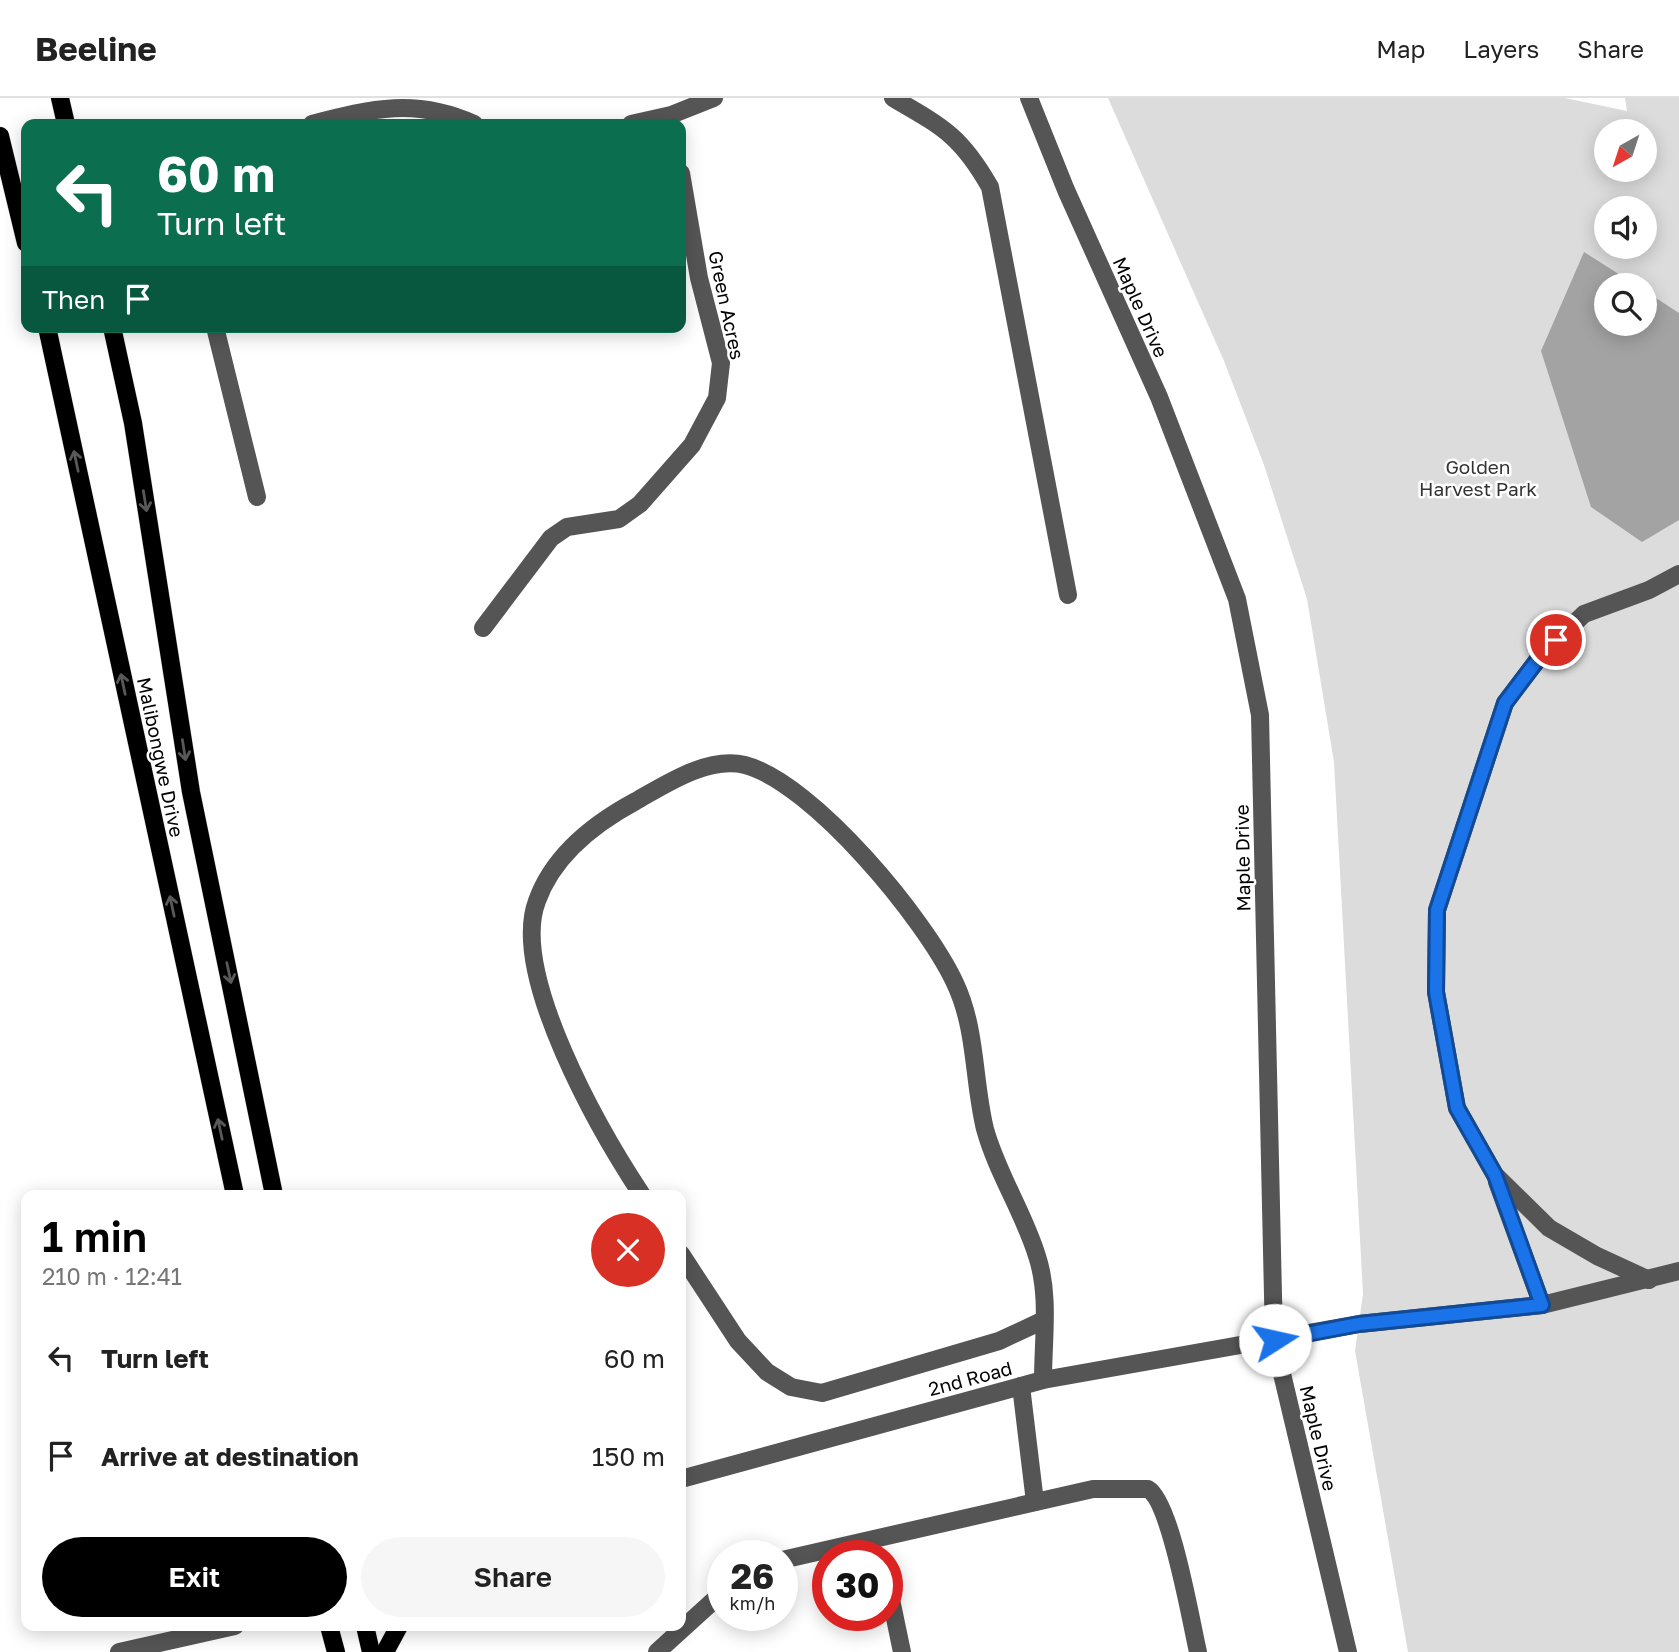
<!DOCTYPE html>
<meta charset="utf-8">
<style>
body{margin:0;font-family:"Golos Text",sans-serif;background:#f6f6f6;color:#222;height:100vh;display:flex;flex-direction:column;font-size:26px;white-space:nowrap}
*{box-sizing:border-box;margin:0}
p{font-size:23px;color:#767676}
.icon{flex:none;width:38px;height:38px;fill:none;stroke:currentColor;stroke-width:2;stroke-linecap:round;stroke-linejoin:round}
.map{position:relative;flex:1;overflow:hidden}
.side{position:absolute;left:21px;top:1092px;width:665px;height:441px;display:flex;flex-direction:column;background:#fff;border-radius:14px;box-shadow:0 4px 18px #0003}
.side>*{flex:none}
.banner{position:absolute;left:21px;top:21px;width:665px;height:214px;border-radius:14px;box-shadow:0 4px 18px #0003;background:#0b6e4f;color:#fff;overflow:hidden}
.needle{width:46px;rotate:219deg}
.fabs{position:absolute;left:1594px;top:21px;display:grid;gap:14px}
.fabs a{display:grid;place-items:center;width:63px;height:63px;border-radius:50%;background:#fff;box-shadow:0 4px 18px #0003;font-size:35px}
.speed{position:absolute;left:707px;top:1442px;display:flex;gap:14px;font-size:35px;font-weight:700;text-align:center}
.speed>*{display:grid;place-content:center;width:91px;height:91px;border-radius:50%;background:#fff;box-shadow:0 4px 18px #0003;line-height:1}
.speed small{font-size:18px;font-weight:400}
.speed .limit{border:10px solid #d22;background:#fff;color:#111}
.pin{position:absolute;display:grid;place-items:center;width:60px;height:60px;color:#fff;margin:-30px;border:4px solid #fff;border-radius:50%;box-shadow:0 2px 7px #0007}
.me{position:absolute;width:77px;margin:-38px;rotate:80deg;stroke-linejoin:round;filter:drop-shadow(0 0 5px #0008)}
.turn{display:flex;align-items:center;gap:24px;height:147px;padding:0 21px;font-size:32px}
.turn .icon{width:91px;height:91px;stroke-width:2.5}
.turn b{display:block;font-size:49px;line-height:60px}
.then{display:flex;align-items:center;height:66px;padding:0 21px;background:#0003;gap:14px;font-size:26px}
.round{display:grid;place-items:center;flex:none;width:74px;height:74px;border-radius:37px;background:#f6f6f6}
.summary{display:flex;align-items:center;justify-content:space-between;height:119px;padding:0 21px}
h1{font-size:42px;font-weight:600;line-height:52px;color:#000}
.cta{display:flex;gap:14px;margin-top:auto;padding:14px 21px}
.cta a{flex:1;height:80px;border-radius:42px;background:#000;color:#fff;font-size:28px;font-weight:600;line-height:80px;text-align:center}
.cta a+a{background:#f6f6f6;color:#222}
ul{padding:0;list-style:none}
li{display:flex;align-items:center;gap:21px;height:98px;padding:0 21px}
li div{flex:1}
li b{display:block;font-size:26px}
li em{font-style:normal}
header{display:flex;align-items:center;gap:42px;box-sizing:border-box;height:98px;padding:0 35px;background:#fff;border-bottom:2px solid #e0e0e0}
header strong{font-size:33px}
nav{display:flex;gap:38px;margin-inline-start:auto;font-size:24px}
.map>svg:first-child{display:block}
.green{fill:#dcdcdc;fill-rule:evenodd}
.water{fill:#a3a3a3}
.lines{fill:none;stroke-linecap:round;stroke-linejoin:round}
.major-casing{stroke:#dbdbdb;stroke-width:19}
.minor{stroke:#555;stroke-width:18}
.major{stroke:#000;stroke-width:18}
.oneway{stroke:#595959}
.route-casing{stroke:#114b97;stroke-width:18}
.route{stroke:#1a73e8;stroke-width:12}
.labels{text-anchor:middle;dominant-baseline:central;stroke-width:5;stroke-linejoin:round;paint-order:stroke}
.street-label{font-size:19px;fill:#000;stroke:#fff}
.park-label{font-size:19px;fill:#333;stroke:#fff}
</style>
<header>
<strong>Beeline</strong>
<nav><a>Map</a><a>Layers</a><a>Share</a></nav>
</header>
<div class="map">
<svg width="1679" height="1554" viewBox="0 0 1679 1554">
<rect width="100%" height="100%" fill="#fff"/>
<!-- green -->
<path class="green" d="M1108,0H1565L1627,13L1625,0H1679V1554H1408L1355,1253L1363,1196L1334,664L1307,501L1264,367L1224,263ZM1606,33H1645V72H1606ZM1606,110H1645V149H1606ZM1606,187H1645V226H1606Z"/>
<!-- water -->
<polygon class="water" points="1584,154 1636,187 1606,187 1606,226 1645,226 1645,193 1679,215 1679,422 1642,444 1591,409 1541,253"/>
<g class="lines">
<!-- major casing -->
<g class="major-casing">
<g id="major">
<polyline points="60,0 66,26"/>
<polyline points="0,38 26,145"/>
<polyline points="47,229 235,1097"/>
<polyline points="112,229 133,325 191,694 274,1097"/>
<polyline points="329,1528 336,1554"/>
<polyline points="365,1528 371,1554"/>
<polyline points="385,1554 399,1528"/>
</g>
</g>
<!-- minor -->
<g class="minor">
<path d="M893,0C943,29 961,38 990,89L1068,497"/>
<polyline points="1029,0 1066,92 1159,299 1237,501 1260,617 1274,1242 1348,1554"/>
<path d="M312,26C372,10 417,0 474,26"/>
<polyline points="631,26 671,17 714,0"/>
<polyline points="215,229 257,399"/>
<polyline points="483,530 551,440 567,429 619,421 640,406 692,347 717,300 721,265 699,180 681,75"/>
<polyline points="1497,1084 1542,1207"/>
<path d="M642,1097C601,1035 509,876 537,803C553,758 595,725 636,703C666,686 708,658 745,667C813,685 926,822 955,885C977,932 973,982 985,1031C997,1075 1024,1115 1037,1158C1050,1197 1043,1241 1043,1282"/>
<polyline points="681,1156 738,1243 767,1274 791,1289 822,1295 999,1243 1044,1222"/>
<polyline points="1649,1182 1597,1158 1549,1130 1495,1077 1457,1010 1436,894 1437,812 1505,605 1542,556 1584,516 1649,492 1679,476"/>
<polyline points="1021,1288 1035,1404"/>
<polyline points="681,1381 1043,1282 1359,1226 1542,1207 1679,1173"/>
<path d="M782,1462L1093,1391H1148C1171,1404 1191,1524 1198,1554"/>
<polyline points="887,1482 902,1554"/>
<polyline points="119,1554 235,1528"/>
<polyline points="657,1554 723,1494"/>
</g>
<!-- major -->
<use href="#major" class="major"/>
</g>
<!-- one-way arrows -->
<defs><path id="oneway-shaft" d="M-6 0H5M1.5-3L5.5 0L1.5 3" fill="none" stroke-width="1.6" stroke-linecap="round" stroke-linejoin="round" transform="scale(1.75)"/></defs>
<g class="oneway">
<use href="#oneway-shaft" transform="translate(76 363) rotate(-102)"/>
<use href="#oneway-shaft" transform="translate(145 403) rotate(81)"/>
<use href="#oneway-shaft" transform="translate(123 586) rotate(-102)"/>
<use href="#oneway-shaft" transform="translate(184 652) rotate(81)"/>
<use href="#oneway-shaft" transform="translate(172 808) rotate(-102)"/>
<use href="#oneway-shaft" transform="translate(229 875) rotate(78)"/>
<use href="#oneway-shaft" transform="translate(220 1031) rotate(-102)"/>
</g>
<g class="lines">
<!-- route casing -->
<g class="route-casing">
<polyline id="route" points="1275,1242 1359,1226 1542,1207 1495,1077 1457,1010 1436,894 1437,812 1505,605 1542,556 1556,542"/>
</g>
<!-- route -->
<use href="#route" class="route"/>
</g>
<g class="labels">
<!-- street labels -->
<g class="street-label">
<text transform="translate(727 207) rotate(78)">Green Acres</text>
<text transform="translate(1141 209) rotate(66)">Maple Drive</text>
<text transform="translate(161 659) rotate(78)">Malibongwe Drive</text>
<text transform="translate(1242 760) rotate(-91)">Maple Drive</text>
<text transform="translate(970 1280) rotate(-15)">2nd Road</text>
<text transform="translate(1319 1340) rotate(77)">Maple Drive</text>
</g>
<!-- park labels -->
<g class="park-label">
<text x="1478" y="368">Golden<tspan x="1478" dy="22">Harvest Park</tspan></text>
</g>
</g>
</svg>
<div class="fabs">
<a><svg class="needle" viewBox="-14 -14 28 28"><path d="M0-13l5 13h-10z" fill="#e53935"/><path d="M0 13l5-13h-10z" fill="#767676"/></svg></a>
<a><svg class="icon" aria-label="sound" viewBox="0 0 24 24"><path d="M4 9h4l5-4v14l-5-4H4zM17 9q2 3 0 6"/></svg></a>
<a><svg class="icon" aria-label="search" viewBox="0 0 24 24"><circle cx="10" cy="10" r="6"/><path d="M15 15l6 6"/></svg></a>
</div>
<div class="speed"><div>26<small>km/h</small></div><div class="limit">30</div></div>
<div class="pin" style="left:1556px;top:542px;background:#d93025"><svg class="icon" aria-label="arrive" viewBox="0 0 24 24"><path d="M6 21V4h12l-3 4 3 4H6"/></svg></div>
<svg class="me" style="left:1275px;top:1242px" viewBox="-20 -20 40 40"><circle r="19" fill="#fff"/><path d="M0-13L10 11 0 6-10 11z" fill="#1a73e8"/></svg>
<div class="banner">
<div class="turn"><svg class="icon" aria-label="left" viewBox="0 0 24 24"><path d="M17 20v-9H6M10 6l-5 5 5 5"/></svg><div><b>60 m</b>Turn left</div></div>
<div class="then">Then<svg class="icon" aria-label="arrive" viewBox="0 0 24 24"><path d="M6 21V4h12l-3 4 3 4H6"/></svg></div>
</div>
<section class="side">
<div class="summary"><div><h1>1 min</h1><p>210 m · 12:41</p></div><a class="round" style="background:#d93025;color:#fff"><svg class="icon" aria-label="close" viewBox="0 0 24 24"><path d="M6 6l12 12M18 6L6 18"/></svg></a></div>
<ul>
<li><svg class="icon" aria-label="left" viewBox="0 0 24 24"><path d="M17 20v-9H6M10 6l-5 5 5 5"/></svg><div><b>Turn left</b></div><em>60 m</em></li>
<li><svg class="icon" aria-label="arrive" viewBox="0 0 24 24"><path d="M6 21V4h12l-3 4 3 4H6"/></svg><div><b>Arrive at destination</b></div><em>150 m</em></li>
</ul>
<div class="cta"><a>Exit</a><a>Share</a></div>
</section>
</div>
